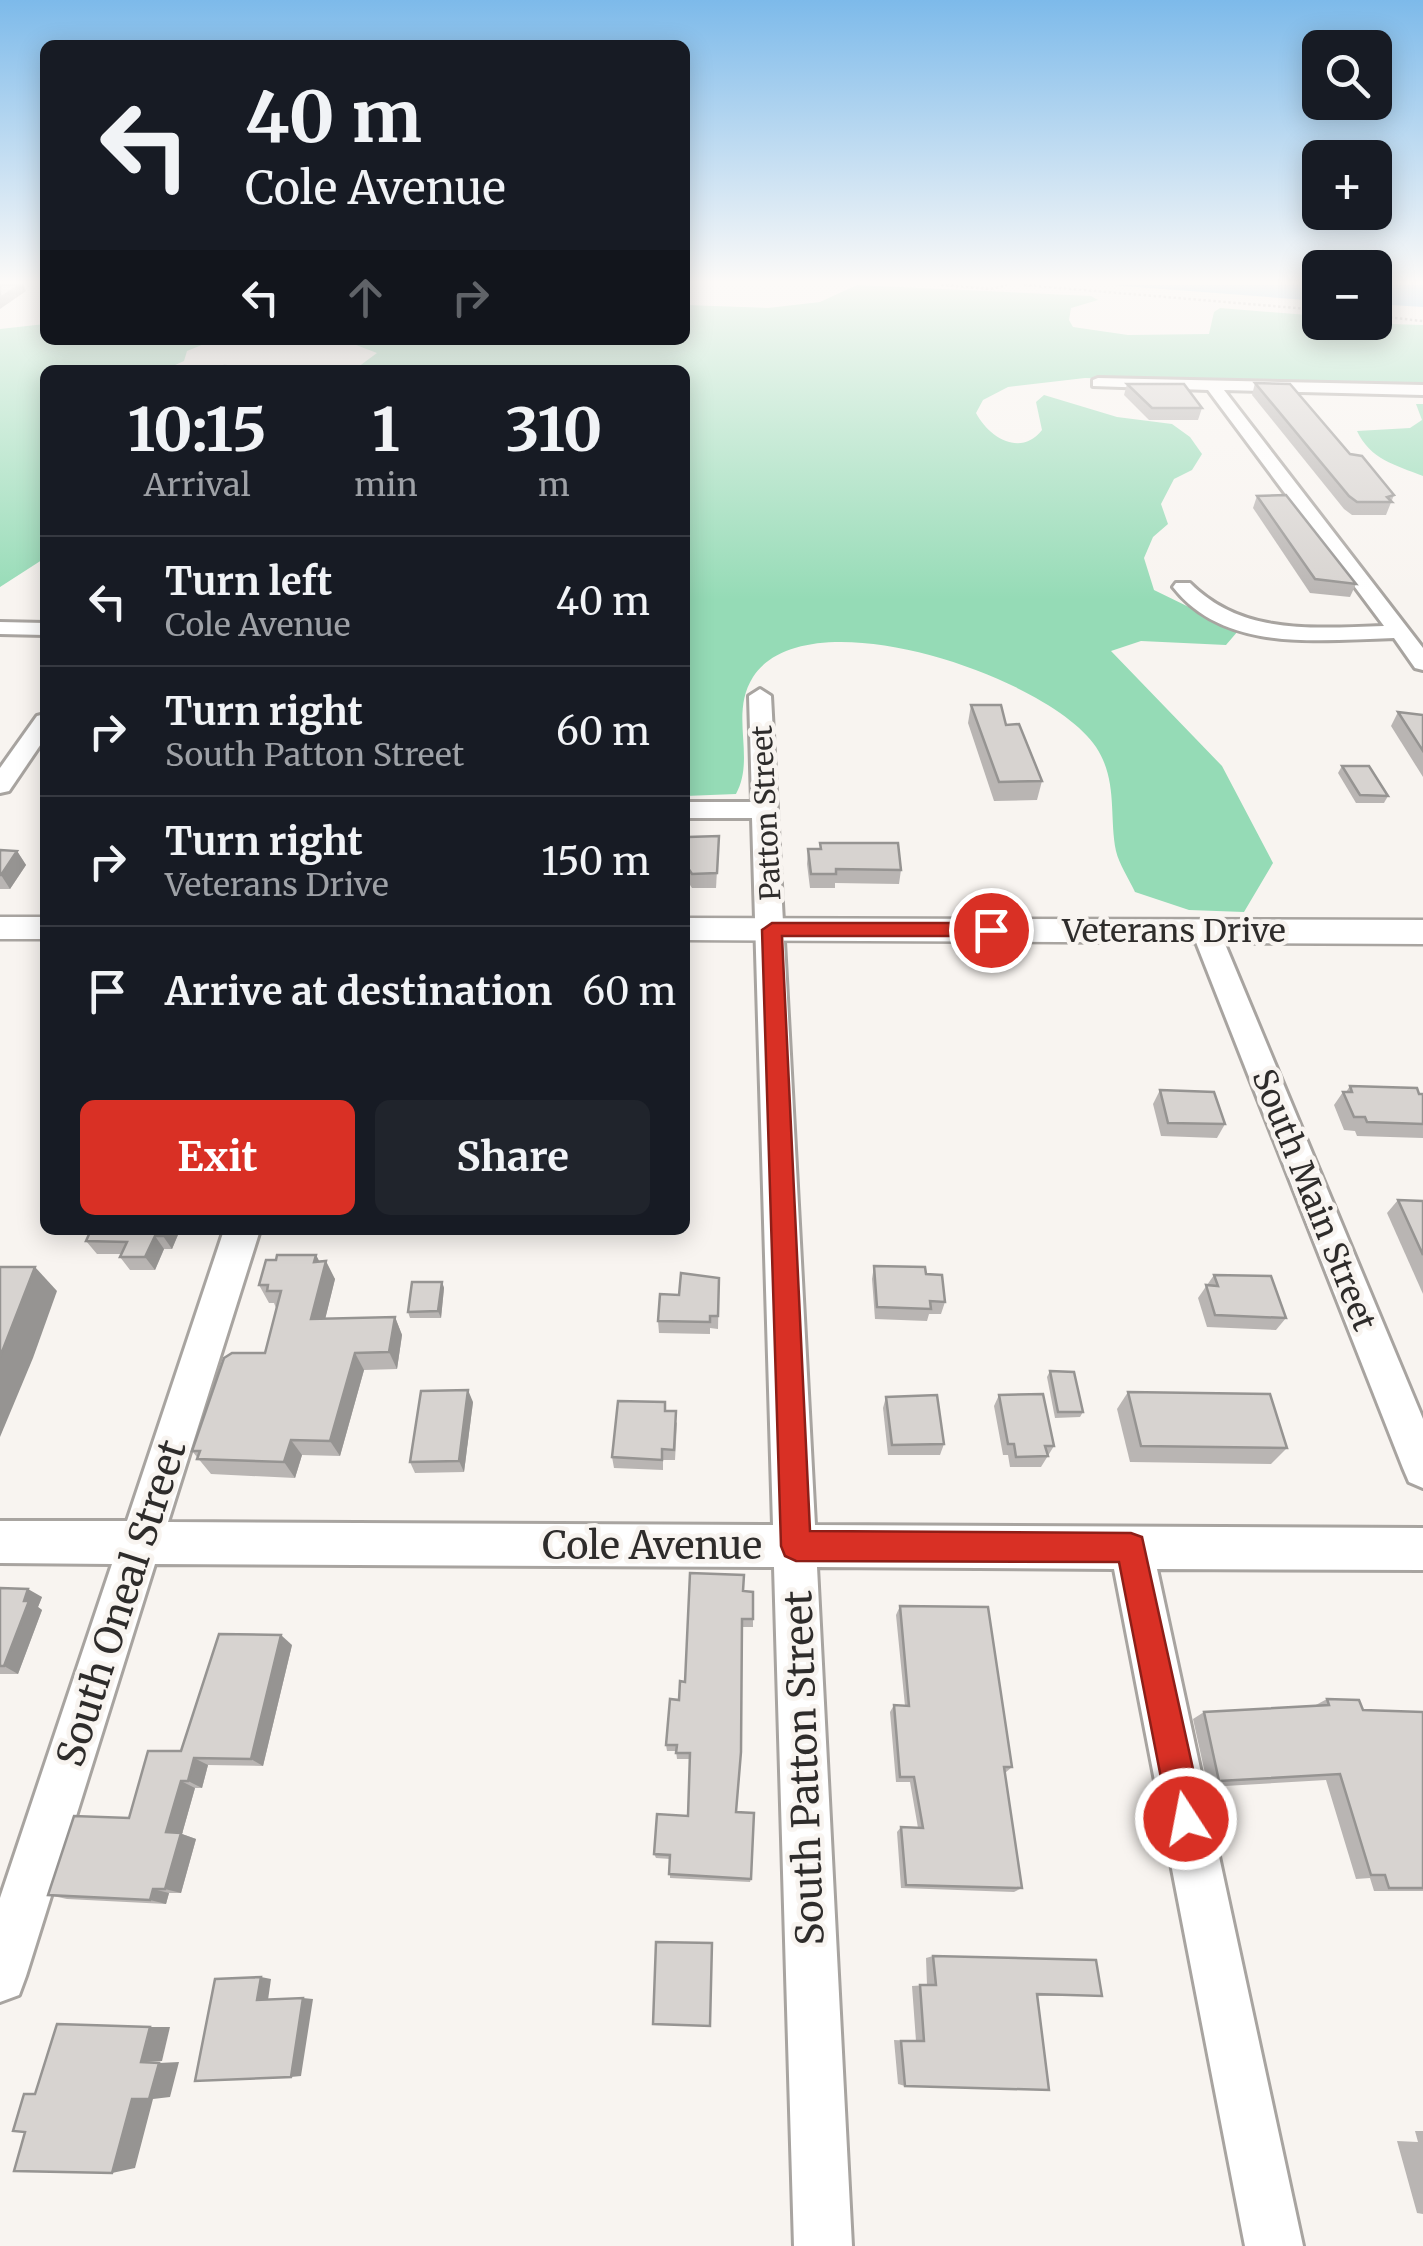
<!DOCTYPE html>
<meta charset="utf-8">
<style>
body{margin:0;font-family:Merriweather,serif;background:#20242c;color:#f1f3f6;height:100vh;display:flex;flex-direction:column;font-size:38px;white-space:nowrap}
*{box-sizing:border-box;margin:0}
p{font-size:32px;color:#9ea1a6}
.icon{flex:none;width:55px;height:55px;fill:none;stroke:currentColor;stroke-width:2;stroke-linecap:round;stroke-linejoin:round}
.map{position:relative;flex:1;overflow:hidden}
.side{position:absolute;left:40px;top:365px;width:650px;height:870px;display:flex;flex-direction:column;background:#171b24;border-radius:15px;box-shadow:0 5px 25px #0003}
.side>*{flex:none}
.top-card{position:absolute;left:40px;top:40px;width:650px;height:305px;border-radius:15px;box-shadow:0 5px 25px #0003;background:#171b24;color:#f1f3f6;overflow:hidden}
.fabs{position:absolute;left:1302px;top:30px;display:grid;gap:20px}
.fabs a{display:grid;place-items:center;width:90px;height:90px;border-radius:15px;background:#171b24;box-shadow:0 5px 25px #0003;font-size:50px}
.pin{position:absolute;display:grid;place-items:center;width:85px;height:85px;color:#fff;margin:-42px;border:5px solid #fff;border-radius:50%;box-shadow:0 2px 10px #0007}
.me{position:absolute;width:110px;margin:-55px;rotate:349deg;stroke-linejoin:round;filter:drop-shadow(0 0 8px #0008)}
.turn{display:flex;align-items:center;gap:35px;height:210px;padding:0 40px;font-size:45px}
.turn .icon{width:130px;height:130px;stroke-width:2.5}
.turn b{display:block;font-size:70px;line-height:85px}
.lanes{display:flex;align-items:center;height:95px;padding:0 40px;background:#0003;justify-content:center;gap:50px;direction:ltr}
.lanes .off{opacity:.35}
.eta{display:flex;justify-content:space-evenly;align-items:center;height:170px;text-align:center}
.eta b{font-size:60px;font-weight:700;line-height:70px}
.action{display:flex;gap:20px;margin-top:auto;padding:20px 40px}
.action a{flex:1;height:115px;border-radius:15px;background:#d93025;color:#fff;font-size:40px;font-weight:700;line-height:115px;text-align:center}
.action a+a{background:#20242c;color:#f1f3f6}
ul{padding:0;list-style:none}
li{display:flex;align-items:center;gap:30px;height:130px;padding:0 40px;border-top:2px solid #363941}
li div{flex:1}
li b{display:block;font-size:38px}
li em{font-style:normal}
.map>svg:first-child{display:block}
.green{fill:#95dbb6}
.water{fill:#7dc2ed}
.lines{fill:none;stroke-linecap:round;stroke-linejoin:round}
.minor-casing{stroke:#a8a4a0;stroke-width:6}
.major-casing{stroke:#a8a4a0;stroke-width:5}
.path{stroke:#b1aeab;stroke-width:2.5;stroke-dasharray:2.5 2.5;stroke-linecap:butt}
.minor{fill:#fff;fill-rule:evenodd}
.major{fill:#fff;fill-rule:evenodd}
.wall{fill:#b9b5b3}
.shaded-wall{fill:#969492}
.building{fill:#d7d3d0;stroke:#969492;stroke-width:2.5}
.route{fill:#d93025;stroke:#8d1f18;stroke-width:2.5}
.labels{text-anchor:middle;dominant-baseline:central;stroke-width:9;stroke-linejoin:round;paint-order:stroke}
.far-street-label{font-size:28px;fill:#2e2c2b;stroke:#f8f4f0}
.street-label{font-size:32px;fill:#2e2c2b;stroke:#f8f4f0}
.near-street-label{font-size:38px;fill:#2e2c2b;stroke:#f8f4f0}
</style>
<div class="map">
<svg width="1423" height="2246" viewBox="0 0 1423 2246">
<rect width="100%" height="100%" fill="#f8f4f0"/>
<!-- green -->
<g class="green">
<path d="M857,285L1091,296L1098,300L1071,308L1069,320L1073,327L1128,335L1209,334L1214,312L1220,308L1320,316V322L1423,325V386L1085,378L1008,387L983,400L976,413C989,438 1021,457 1042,430L1036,402L1044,395L1117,417L1172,424L1190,437L1202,454L1192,470L1174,479L1161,504L1168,524L1153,537L1144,558L1154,590L1238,631L1226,645L1141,641L1111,651L1222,766L1273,863L1244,912L1189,910L1135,892C1129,879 1119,864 1116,851C1109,817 1118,780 1096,747C1051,678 807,593 753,677C729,715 756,757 736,794L685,796V370H354L377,353L343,340H685V305L768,308L820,302Z"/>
<polygon points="45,324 45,340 214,340 187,351 184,361 164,370 45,370 45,558 0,587 0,329"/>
<path d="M1416,404H1423V476C1395,465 1370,459 1357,431L1410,428L1422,420Z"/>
</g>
<!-- water -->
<g class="water">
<polygon points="1110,285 1320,285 1320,301"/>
<polygon points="1375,285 1423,285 1423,307 1375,304"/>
</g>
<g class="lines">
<!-- minor casing -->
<g class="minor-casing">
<g id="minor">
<path d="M1098,378L1423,385V395L1224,390L1423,648V670L1415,668L1394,638C1319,640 1224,653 1173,587L1176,583H1190C1243,636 1314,628 1384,626L1208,390L1093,386V380Z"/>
<polygon points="0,622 45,623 45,635 0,634"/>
<polygon points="760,689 771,696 815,1525 1423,1528 1423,1570 1157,1569 1303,2246 1245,2246 1114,1569 817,1567 852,2246 794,2246 774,1567 155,1564 26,1976 19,1995 0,2002 0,1898 112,1564 0,1563 0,1521 127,1521 224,1230 260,1230 168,1522 773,1525 752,818 685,818 685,802 752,802 749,696"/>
<polygon points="45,714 45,738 9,791 0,793 0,768 37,716"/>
<polygon points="1206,923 1220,932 1423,1419 1423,1488 1409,1482 1403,1468 1192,932"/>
</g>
</g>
<!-- major casing -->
<g class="major-casing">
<g id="major">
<rect x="0" y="917" width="45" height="22"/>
<polygon points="685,918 1423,920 1423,944 685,940"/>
</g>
</g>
<!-- path -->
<g class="path">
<polyline points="941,285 990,289 1007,285"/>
<polyline points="1024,285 1320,310"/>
<polyline points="1375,316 1423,321"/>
</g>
<!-- minor -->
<use href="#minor" class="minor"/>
<!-- major -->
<use href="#major" class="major"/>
</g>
<!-- wall -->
<g class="wall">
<polygon points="1255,383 1350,454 1394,495 1386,515 1352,515 1344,509 1252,395"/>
<polygon points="1127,384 1202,408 1198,420 1149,420 1124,395"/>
<polygon points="1257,496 1356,584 1350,597 1310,593 1253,508"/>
<polygon points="971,705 1006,725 1042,781 1037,800 994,801 968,723"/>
<polygon points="1398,712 1423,715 1423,777 1391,726"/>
<polygon points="1342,766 1388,796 1384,803 1356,803 1338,773"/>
<polygon points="719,836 716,888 692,888 688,882 688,837"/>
<polygon points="820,843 901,870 899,884 835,883 835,888 810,888 807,864 808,849 820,849"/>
<polygon points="0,850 17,851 26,865 10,889 0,889"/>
<polygon points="1350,1086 1423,1094 1423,1138 1357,1136 1355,1131 1344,1130 1334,1105 1343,1092 1346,1092"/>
<polygon points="1160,1090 1225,1124 1217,1138 1161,1136 1153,1104"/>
<polygon points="1398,1200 1423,1201 1423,1294 1387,1213"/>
<polygon points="91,1230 180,1230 172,1249 164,1249 155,1270 130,1270 120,1257 122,1254 97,1254 86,1241"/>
<polygon points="316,1255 319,1262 335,1279 325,1319 395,1317 402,1335 397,1369 364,1370 340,1456 302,1455 295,1478 211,1474 192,1451 265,1353 276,1308 274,1303 269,1303 259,1285 276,1260"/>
<polygon points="874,1266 926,1274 945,1302 941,1314 929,1314 927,1321 875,1319 872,1279"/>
<polygon points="1214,1275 1286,1318 1276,1330 1207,1327 1198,1298"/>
<polygon points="719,1278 718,1329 710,1328 710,1334 659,1333 658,1321 679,1295"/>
<polygon points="442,1282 444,1288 441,1318 410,1318 408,1312"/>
<polygon points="1050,1371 1083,1412 1080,1417 1055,1418 1047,1377"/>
<polygon points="1128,1392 1287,1448 1271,1464 1130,1462 1117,1409"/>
<polygon points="999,1395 1054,1446 1041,1467 1010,1467 1008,1455 1003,1455 994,1406"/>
<polygon points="886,1397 944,1444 940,1455 888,1455 883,1408"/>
<polygon points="473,1402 464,1472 415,1473 410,1462"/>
<polygon points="665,1402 666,1411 677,1423 675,1460 663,1460 663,1470 614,1468 612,1457"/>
<polygon points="0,1588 42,1597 38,1607 42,1610 18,1674 0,1674"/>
<polygon points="743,1591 753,1619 753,1627 742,1627 736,1812 751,1879 750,1882 670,1878 670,1859 656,1858 654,1854 688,1816 690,1759 677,1759 676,1751 667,1751 666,1745 679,1700"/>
<polygon points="900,1606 1012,1767 1005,1773 1022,1888 1014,1892 901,1888 897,1832 901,1827 918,1828 910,1782 896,1782 890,1712 894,1705 905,1706 896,1615"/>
<polygon points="292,1645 263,1766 208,1765 202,1788 195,1788 182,1834 196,1839 181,1893 169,1893 166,1904 67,1899 48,1895 129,1818 181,1751"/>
<polygon points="1327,1699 1363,1710 1423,1712 1423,1891 1374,1891 1370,1878 1356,1879 1326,1780 1208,1787 1193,1719 1204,1712 1314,1706"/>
<polygon points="933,1956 1102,1996 1037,1996 905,2086 898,2084 894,2040 916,2041 912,1986 927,1985 926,1958"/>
<polygon points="1415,2131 1423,2131 1423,2214 1417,2213 1397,2141 1418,2142"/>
</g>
<!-- shaded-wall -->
<g class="shaded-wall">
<polygon points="20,285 24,285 26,291 0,309 0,298"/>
<polygon points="17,851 26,865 10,889 1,875"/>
<polygon points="165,1230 180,1230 172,1249 163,1236"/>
<polygon points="155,1236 164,1249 155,1270 145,1257"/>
<polygon points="316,1255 324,1270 326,1261 335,1279 321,1336 311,1319 314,1262"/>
<polygon points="35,1267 57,1291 33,1358 0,1437 0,1357"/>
<polygon points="442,1282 444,1288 441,1318 438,1311"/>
<polygon points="395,1317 402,1335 397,1369 389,1352"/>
<polygon points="355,1353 364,1370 340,1456 330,1441"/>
<polygon points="468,1390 473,1402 464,1472 459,1461"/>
<polygon points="291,1440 302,1455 295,1478 284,1462"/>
<polygon points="28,1589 42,1597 38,1607 42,1610 18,1674 4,1666"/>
<polygon points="281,1635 292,1645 263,1766 251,1759"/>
<polygon points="194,1758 208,1765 202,1788 188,1781"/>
<polygon points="181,1781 195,1788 182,1834 196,1839 181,1893 165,1889 166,1832"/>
<polygon points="153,1889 169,1893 166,1904 150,1900"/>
<polygon points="261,1977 271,1979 268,2000 257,2000"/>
<polygon points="303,1998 313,1999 301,2076 291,2077"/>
<polygon points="150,2027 170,2027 162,2061 141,2062"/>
<polygon points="179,2062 170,2097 153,2099 135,2168 112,2173 132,2099 159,2063"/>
</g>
<!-- building -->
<g class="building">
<polygon points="0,285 20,285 0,298"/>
<polygon points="224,366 282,370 215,370"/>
<polygon points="1255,383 1290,384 1350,454 1362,456 1394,495 1387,497 1392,502 1357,502 1349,496"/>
<polygon points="1127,384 1184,384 1202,408 1152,408"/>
<polygon points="1286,495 1356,584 1315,579 1257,496"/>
<polygon points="971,705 1001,705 1006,725 1019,724 1042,781 999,782"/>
<polygon points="1398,712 1423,715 1423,751"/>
<polygon points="1342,766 1369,766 1388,796 1360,795"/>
<polygon points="719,836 717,873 692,874 688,868 688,837"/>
<polygon points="820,843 898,843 901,870 836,869 836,874 811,874 808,849 821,849"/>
<polygon points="0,850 17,851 1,875 0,875"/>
<polygon points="1350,1086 1417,1088 1419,1094 1423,1094 1423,1124 1367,1122 1365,1117 1354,1117 1343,1092 1352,1092"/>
<polygon points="1160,1090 1214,1092 1225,1124 1168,1123"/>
<polygon points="1398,1200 1423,1201 1423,1255"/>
<polygon points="91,1230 165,1230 163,1236 155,1236 145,1257 120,1257 127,1242 86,1241"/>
<polygon points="277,1255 316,1255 314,1262 326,1261 311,1319 395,1317 389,1352 355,1353 330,1441 291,1440 284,1462 197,1459 200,1451 192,1451 224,1358 232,1353 265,1353 281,1291 267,1291 268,1285 259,1285 266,1260 276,1260"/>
<polygon points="874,1266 925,1267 926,1274 942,1275 945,1302 930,1301 931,1309 877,1307"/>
<polygon points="0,1267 35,1267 0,1357"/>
<polygon points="681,1273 719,1278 718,1316 710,1316 710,1322 658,1321 660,1294 679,1295"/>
<polygon points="1214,1275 1271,1276 1286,1318 1215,1315 1206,1285 1218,1286"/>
<polygon points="412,1282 442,1282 438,1311 408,1312"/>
<polygon points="1050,1371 1074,1372 1083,1412 1058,1412"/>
<polygon points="468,1390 459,1461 410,1462 421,1391"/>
<polygon points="1128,1392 1270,1394 1287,1448 1141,1446"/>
<polygon points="1043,1394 1054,1446 1045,1446 1048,1456 1016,1457 1014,1444 1008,1444 999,1395"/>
<polygon points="937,1395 944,1444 892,1445 886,1397"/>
<polygon points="618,1401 665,1402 665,1411 676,1411 674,1450 662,1449 662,1460 612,1457"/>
<polygon points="690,1573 744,1575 743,1591 753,1592 753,1619 742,1619 741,1752 736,1812 754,1813 751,1879 669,1874 670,1855 654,1854 657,1814 688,1816 690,1753 676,1753 677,1745 666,1745 670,1699 679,1700 680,1681 685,1682"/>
<polygon points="0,1588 28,1589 24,1601 29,1601 4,1666 0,1666"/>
<polygon points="900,1606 988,1607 1012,1767 1004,1767 1022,1888 906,1885 901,1827 923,1828 914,1777 900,1777 894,1705 909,1706"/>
<polygon points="219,1634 281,1635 251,1759 194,1758 188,1781 181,1781 166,1832 181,1833 165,1889 153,1889 150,1900 48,1895 74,1816 129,1818 148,1751 181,1751"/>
<polygon points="1327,1699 1359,1700 1363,1710 1423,1712 1423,1888 1389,1888 1385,1875 1371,1875 1340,1774 1219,1781 1204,1712 1329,1705"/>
<polygon points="656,1942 712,1943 710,2026 653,2024"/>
<polygon points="933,1956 1096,1960 1102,1996 1037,1994 1049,2090 905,2086 901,2041 924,2041 920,1985 936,1985"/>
<polygon points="261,1977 257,2000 303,1998 291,2077 195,2081 215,1979"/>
<polygon points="57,2024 150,2027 141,2062 159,2063 149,2099 132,2099 112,2173 14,2171 25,2132 13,2131 24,2094 35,2094"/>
</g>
<!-- sky -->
<linearGradient id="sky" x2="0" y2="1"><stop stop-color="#7dbaea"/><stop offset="0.47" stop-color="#fcfaf8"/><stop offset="1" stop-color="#fcfaf8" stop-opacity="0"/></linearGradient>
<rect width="1423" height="600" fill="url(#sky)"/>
<!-- route -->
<polygon class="route" points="772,923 991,923 1001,930 991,936 782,936 810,1531 1131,1533 1142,1537 1204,1819 1199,1831 1186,1836 1174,1831 1169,1819 1119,1562 796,1561 785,1556 781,1546 762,930"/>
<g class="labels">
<!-- far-street labels -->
<g class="far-street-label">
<text transform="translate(766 813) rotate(-93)">Patton Street</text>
</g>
<!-- street labels -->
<g class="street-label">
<text x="1174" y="931">Veterans Drive</text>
<text transform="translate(1314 1200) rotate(68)">South Main Street</text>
</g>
<!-- near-street labels -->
<g class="near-street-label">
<text x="652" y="1545">Cole Avenue</text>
<text transform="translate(121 1603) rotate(-72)">South Oneal Street</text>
<text transform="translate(804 1768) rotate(-92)">South Patton Street</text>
</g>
</g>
</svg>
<div class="fabs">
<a><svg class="icon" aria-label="search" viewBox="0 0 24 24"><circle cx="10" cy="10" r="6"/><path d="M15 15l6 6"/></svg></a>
<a>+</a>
<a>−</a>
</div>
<div class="pin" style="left:991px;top:930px;background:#d93025"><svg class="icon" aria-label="arrive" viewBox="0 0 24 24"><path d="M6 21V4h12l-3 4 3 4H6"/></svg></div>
<svg class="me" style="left:1186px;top:1819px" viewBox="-20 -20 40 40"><circle r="17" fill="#d93025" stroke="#fff" stroke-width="3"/><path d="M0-11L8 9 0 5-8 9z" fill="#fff"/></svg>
<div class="top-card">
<div class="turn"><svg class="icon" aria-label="left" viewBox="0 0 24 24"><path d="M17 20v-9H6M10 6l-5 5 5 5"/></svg><div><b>40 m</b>Cole Avenue</div></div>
<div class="lanes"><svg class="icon" aria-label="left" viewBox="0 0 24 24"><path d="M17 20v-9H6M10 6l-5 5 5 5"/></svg><svg class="icon off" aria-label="ahead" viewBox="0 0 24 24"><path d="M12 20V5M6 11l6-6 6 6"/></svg><svg class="icon off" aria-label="right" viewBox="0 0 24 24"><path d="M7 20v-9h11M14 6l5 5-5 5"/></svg></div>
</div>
<section class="side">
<div class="eta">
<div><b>10:15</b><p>Arrival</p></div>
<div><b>1</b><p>min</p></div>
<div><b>310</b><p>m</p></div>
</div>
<ul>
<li><svg class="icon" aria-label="left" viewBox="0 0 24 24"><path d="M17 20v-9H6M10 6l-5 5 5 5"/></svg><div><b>Turn left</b><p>Cole Avenue</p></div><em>40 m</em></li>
<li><svg class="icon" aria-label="right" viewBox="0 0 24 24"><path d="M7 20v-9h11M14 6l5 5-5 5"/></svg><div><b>Turn right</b><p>South Patton Street</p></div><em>60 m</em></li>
<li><svg class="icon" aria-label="right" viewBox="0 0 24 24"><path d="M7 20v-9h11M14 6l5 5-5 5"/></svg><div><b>Turn right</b><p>Veterans Drive</p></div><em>150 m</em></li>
<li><svg class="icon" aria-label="arrive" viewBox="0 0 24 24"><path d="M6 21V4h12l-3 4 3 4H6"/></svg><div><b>Arrive at destination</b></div><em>60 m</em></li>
</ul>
<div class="action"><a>Exit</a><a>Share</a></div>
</section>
</div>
